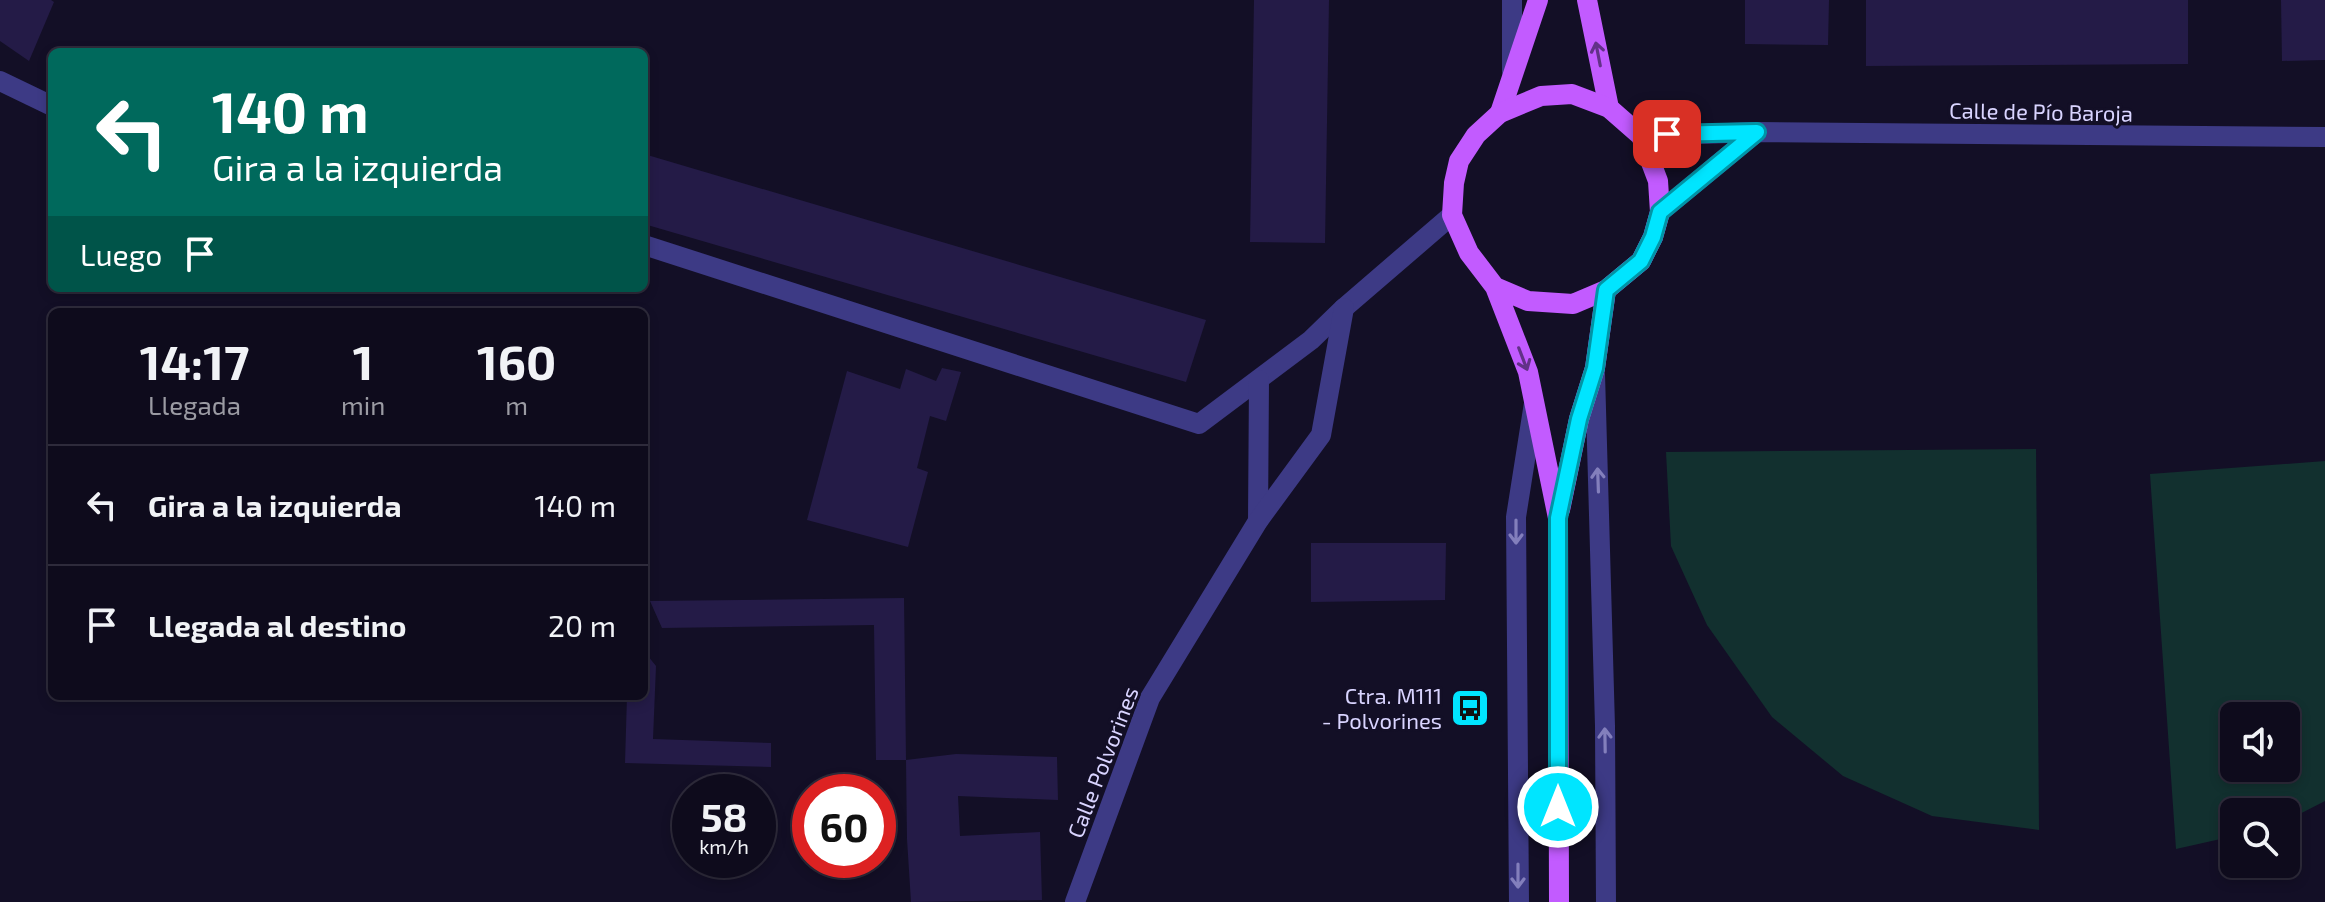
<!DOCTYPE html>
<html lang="es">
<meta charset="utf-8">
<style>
body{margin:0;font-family:"Exo 2",sans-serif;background:#171425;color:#f1f3f6;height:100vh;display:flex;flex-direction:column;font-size:30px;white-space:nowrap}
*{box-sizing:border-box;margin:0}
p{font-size:26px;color:#9b9ba3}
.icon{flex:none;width:44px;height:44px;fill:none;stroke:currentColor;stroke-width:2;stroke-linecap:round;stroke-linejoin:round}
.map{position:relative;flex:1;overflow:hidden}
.sheet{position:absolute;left:48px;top:308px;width:600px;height:392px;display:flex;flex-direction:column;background:#0e0b1c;border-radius:12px;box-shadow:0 4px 12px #0003,0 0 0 2px #2e2b3b}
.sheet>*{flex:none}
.top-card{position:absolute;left:48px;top:48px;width:600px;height:244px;border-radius:12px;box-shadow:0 4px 12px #0003,0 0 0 2px #2e2b3b;background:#00695c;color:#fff;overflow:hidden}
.controls{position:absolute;left:2220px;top:702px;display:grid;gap:16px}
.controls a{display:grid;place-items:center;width:80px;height:80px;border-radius:12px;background:#0e0b1c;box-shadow:0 4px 12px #0003,0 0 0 2px #2e2b3b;font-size:40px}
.speed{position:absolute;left:672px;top:774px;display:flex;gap:16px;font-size:40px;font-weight:700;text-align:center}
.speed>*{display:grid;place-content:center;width:104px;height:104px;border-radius:50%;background:#0e0b1c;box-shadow:0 4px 12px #0003,0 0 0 2px #2e2b3b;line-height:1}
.speed small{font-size:20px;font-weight:400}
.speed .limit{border:12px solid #d22;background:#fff;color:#111}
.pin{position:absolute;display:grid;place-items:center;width:68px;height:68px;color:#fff;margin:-34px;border-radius:16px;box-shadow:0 4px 12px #0006}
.me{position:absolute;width:88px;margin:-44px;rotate:0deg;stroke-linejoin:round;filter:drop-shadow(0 0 6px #0008)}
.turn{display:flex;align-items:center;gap:28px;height:168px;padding:0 32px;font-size:36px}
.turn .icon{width:104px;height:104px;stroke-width:2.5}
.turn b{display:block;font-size:56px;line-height:68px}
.then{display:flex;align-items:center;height:76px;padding:0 32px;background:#0003;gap:16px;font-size:30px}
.eta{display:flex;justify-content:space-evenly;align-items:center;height:136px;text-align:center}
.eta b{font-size:48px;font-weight:700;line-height:56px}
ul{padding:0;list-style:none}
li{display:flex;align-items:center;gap:24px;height:120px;padding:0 32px;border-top:2px solid #2e2b3b}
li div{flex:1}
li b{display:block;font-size:30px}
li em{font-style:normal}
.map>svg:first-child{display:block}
.green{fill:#12302f;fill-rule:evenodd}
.building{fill:#241b47}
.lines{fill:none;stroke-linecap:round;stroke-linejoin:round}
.lane{stroke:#3d3a85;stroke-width:20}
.street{stroke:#3d3a85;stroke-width:20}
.primary{stroke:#c25bff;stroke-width:20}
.oneway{stroke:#623188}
.oneway2{stroke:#837fbc}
.route-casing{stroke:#0095a6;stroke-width:20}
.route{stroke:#00e5ff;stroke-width:14}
.labels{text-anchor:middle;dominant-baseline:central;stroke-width:6;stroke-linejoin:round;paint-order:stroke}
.street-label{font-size:22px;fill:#d9d4ff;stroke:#130f26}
.poi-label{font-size:22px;fill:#d9d4ff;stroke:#130f26;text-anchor:end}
</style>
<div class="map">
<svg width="2325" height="902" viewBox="0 0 2325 902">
<rect width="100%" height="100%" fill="#130f26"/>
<!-- green -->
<g class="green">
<polygon points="2036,449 2039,830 1932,816 1843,776 1772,717 1707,625 1671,546 1666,452"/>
<path d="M2325,461V801L2286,821V812H2234V836L2176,849L2150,474ZM2234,716H2286V768H2234Z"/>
</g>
<!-- building -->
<g class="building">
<polygon points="0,0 51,0 54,2 29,61 0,41"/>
<polygon points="1254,0 1329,0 1325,243 1250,242"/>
<polygon points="1745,0 1829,0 1828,45 1745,44"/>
<polygon points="1866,0 2188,0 2188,64 1866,66"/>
<polygon points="2281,0 2325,0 2325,60 2282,61"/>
<polygon points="644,154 1206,320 1186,382 644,224"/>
<polygon points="942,368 961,372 946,421 930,416 917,468 928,472 908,547 807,520 847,371 900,389 906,369 936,381"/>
<polygon points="1311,543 1446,543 1445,600 1311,602"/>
<polygon points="904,598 906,760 956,754 1057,757 1058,800 958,796 960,836 1040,832 1042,900 911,902 907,839 906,760 876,760 874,625 662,628 650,601"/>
<polygon points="644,651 656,666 653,739 771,743 771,767 625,763 627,696 644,696"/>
</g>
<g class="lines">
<!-- lane -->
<g class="lane">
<polyline points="1512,0 1512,72"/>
<polyline points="0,81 52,106"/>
<polyline points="644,245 1199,424 1311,340 1344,308 1452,215"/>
<polyline points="1595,374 1605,726 1606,902"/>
<polyline points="1519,902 1516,517 1534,403"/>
</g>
<!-- street -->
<g class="street">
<polyline points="1641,136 1757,132 2325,137"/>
<polyline points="1660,212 1757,132"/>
<polyline points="1258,521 1259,380"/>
<polyline points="1075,902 1150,698 1258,521 1321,435 1344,308"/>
</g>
<!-- primary -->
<g class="primary">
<polyline points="1587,0 1609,108"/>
<polyline points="1500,113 1538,0"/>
<polyline points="1495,287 1528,301 1573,304 1606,290 1641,261 1653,237 1660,212 1658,181 1641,136 1609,108 1572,94 1541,96 1500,113 1476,135 1459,161 1454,183 1452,215 1469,253 1495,287 1528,372 1558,518 1559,902"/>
<polyline points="1560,510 1579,419 1595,368 1606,290"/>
</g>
</g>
<!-- one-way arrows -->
<defs><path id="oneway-shaft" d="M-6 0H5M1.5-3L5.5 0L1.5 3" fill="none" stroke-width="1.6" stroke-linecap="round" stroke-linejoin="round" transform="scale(2)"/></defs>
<g class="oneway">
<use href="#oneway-shaft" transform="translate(1598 54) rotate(-101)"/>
<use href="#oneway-shaft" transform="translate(1523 359) rotate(69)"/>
</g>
<g class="oneway2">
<use href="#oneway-shaft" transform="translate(1598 480) rotate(-92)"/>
<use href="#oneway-shaft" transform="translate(1516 532) rotate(90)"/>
<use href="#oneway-shaft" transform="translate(1605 740) rotate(-91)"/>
<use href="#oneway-shaft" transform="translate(1518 876) rotate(90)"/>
</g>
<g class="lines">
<!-- route casing -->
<g class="route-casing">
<polyline id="route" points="1558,807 1558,518 1579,419 1595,368 1606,290 1641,261 1653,237 1660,212 1757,132 1667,134"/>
</g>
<!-- route -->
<use href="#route" class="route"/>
</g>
<!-- icons -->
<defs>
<g id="bus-square" transform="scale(2)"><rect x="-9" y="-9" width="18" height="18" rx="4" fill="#00e5ff" stroke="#130f26"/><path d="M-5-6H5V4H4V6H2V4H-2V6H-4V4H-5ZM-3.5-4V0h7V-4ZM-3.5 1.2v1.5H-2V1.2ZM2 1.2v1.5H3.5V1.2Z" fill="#111"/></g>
</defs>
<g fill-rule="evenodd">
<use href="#bus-square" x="1470" y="708"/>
</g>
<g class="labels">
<!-- street labels -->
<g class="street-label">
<text transform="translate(2041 111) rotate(1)">Calle de Pío Baroja</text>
<text transform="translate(1102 762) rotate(-69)">Calle Polvorines</text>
</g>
<!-- poi labels -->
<g class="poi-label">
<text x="1442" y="695">Ctra. M111<tspan x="1442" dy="25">- Polvorines</tspan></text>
</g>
</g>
</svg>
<div class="controls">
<a><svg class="icon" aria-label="sound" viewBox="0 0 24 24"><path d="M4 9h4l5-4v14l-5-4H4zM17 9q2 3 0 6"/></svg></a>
<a><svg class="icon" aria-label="search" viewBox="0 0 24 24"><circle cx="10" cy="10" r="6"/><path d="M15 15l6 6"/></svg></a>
</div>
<div class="speed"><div>58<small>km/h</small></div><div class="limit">60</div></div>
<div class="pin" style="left:1667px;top:134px;background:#d93025"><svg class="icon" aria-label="arrive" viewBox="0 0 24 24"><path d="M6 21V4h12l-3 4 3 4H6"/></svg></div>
<svg class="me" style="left:1558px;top:807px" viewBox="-20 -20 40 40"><circle r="17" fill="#00e5ff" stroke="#fff" stroke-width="3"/><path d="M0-11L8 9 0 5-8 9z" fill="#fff"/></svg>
<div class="top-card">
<div class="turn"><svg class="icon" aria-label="left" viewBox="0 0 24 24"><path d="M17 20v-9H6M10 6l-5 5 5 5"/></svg><div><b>140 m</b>Gira a la izquierda</div></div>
<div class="then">Luego<svg class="icon" aria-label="arrive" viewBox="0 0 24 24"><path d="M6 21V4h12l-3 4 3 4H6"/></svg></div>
</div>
<section class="sheet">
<div class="eta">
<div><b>14:17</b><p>Llegada</p></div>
<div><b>1</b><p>min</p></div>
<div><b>160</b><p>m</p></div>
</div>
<ul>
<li><svg class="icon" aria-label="left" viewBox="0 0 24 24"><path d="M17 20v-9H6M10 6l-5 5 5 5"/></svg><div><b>Gira a la izquierda</b></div><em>140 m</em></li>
<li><svg class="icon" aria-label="arrive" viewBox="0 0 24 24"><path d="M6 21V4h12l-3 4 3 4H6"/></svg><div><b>Llegada al destino</b></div><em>20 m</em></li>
</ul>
</section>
</div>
